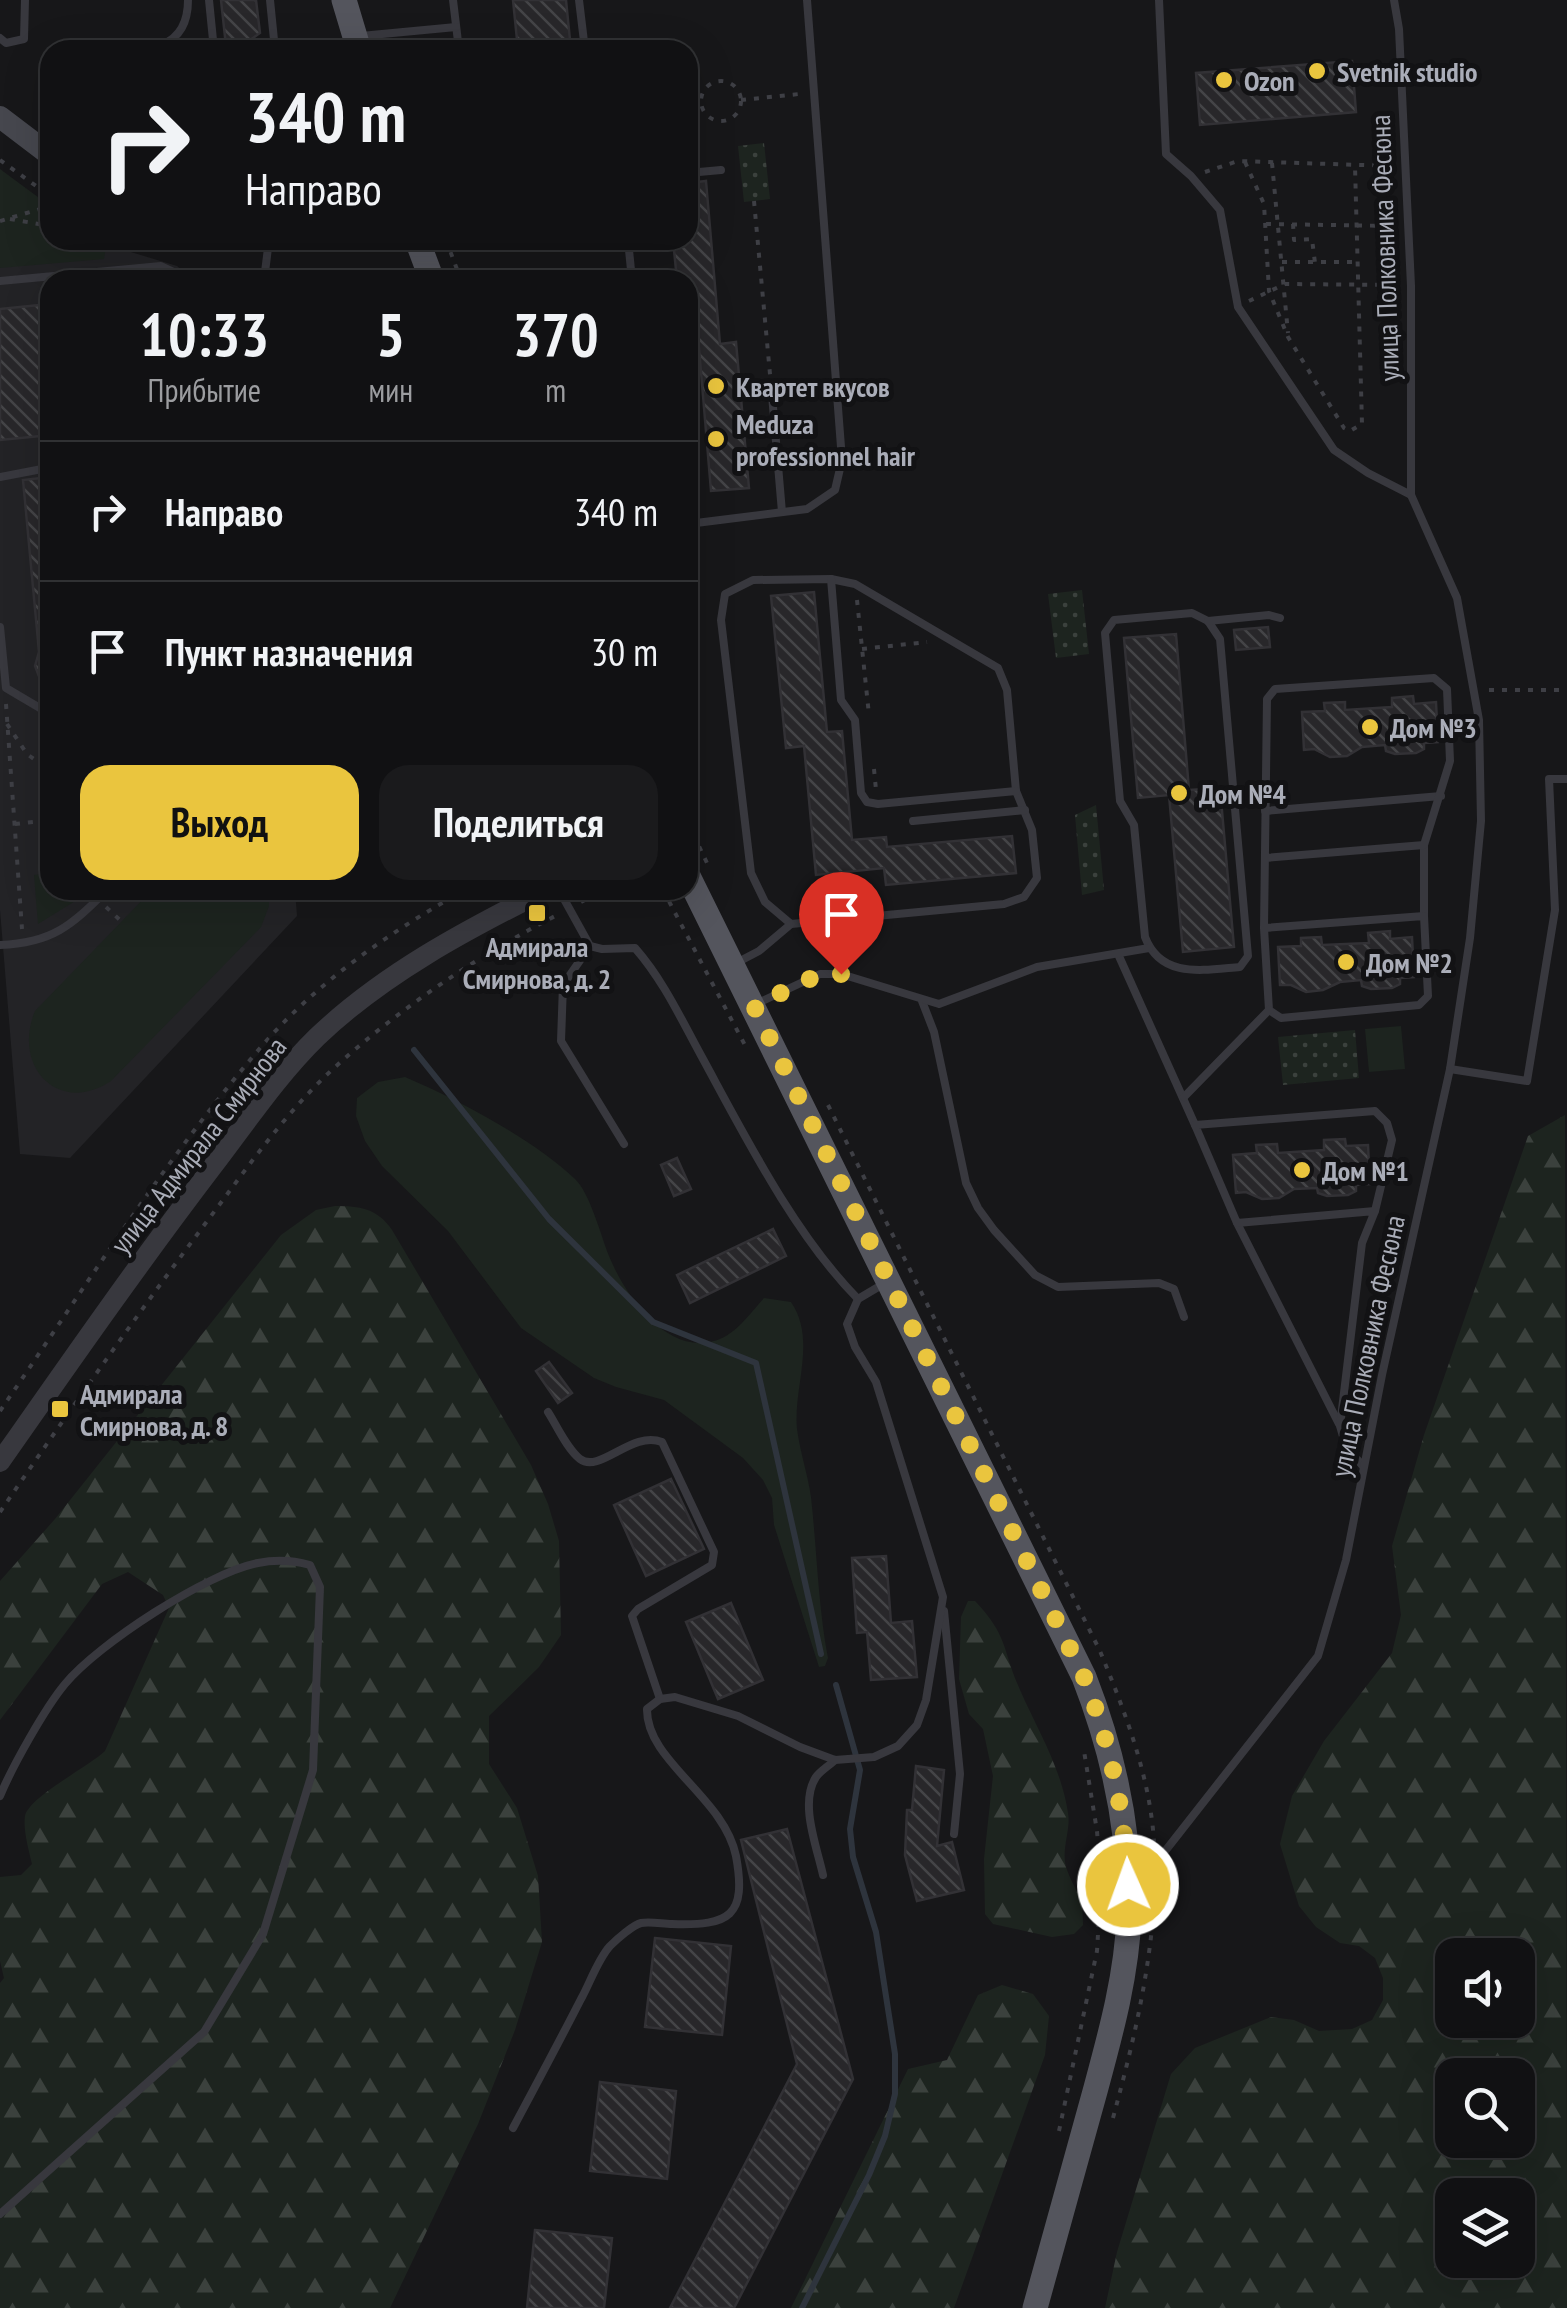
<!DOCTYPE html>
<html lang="ru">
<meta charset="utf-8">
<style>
body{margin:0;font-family:"PT Sans Narrow",sans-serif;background:#1a1a1c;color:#f1f3f6;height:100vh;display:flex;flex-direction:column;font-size:38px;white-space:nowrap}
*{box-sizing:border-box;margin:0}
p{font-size:32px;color:#9c9da0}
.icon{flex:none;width:55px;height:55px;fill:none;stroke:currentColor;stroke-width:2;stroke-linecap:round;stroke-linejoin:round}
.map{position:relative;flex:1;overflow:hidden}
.drawer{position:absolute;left:40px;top:270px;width:658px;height:630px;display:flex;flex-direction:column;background:#111113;border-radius:30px;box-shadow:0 10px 40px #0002,0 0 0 2px #303133}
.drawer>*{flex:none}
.banner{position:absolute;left:40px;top:40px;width:658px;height:210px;border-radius:30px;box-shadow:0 10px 40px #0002,0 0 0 2px #303133;background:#111113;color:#f1f3f6;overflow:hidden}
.buttons{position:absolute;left:1435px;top:1938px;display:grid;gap:20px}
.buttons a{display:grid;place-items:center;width:100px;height:100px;border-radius:20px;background:#111113;box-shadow:0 10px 40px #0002,0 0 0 2px #303133;font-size:50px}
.pin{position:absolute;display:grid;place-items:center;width:85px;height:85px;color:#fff;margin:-102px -42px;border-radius:50% 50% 50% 0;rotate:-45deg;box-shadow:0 0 10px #0007}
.pin .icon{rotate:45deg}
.me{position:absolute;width:110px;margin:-55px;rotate:358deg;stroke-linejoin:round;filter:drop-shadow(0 0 8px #0008)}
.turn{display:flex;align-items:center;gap:35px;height:210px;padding:0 40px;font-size:45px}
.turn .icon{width:130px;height:130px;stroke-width:2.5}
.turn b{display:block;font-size:70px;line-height:85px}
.eta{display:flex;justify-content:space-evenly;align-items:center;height:170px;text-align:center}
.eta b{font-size:60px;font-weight:800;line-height:70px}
.cta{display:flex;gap:20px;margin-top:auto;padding:20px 40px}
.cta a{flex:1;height:115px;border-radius:30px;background:#eac53e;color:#111;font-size:40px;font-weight:800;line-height:115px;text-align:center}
.cta a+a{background:#1a1a1c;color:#f1f3f6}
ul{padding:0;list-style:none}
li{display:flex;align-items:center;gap:30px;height:140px;padding:0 40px;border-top:2px solid #303133}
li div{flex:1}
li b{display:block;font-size:38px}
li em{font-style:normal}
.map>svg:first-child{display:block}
.built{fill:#232326}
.grass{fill:#1d241f}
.forest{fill:url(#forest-firs);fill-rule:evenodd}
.park{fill:url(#park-dots)}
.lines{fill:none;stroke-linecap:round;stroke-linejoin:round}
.stream{stroke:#2e343d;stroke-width:6}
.building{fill:url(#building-back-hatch);stroke:#323135;stroke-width:2.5}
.path{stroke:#3e3f45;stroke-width:4;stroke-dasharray:5 8;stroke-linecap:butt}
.service{stroke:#38383e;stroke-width:8}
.tertiary{stroke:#38383e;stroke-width:20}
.secondary{stroke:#46474e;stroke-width:22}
.primary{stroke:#54555d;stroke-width:25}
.route{stroke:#eac53e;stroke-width:18;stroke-dasharray:0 32.4}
.poi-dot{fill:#eac53e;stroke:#121214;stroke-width:4}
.labels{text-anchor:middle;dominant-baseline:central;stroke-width:10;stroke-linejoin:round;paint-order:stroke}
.poi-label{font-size:28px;font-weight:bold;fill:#aaadb8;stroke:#121214;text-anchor:start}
.street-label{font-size:28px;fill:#aaadb8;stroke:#121214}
</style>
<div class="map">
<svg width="1567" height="2308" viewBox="0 0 1567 2308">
<defs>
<pattern id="forest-firs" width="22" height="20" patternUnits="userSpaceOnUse" patternTransform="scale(2.5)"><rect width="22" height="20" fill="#1d241f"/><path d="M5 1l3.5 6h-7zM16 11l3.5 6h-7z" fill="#3b413d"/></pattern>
<pattern id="park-dots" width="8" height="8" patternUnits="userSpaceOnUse" patternTransform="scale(2.5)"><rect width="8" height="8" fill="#1d241f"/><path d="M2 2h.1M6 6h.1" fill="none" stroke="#3b413d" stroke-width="1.8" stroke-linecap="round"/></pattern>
<pattern id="building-back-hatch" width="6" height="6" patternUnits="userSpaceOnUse" patternTransform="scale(2.5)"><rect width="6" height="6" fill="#28272a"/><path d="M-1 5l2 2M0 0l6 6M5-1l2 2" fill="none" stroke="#444447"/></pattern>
</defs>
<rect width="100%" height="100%" fill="#171719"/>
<!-- built -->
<polygon class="built" points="121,249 177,266 193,280 50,280 50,890 295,890 297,916 70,1158 20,1154 0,910 0,261"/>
<!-- grass -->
<g class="grass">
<polygon points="0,169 50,206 50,240 107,240 104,259 0,268"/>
<polygon points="50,873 50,890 85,890 85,895 38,924 34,875"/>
<path d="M152,890H269V906L261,927L111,1081C58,1116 12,1066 35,1011Z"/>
<polygon points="1401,1026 1405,1069 1369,1072 1365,1029"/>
<path d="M405,1077C457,1099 534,1140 575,1179C590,1193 601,1236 609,1256C626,1298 673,1365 726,1336C740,1328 753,1310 764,1298L791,1302C817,1340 793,1387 797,1429C800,1452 808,1475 811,1497C817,1551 818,1605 828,1658L825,1666L819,1667L774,1525L772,1498L763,1480L743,1458L664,1400L616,1387L594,1378L521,1328L448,1231L382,1166L365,1141L356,1116L357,1098L378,1082Z"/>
</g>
<!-- forest -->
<g class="forest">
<path d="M1565,1115L1567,2308H1105L1117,2252L1171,2074L1195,2048L1271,2017L1294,2020L1319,2031L1352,2029L1372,2020L1383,2000V1978L1375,1958L1359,1946L1340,1943L1316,1927L1299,1906L1280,1844L1292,1796L1324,1741L1392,1653L1401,1615L1392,1546L1424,1435L1528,1136ZM1518,1955V2020H1452V1955ZM1452,2075H1518V2140H1452ZM1452,2195H1518V2260H1452Z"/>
<path d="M335,1206C359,1206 377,1208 392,1230L531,1465L548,1504L559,1541L561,1635L539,1667L489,1716V1764L517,1808L538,1876L542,1942L515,2030L478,2124L390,2308H0V1983L4,1978L0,1961V1877L21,1875L32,1864C29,1850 23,1831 25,1816C29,1797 88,1767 105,1751L169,1608L163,1595L128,1572L102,1584L0,1720V1581L55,1519L281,1235L316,1210Z"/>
<path d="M968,1601H975C1009,1637 1002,1650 1020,1690C1038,1731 1061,1767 1068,1813C1071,1830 1061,1848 1066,1867C1075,1894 1083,1891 1083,1925L1074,1934L1052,1937L993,1924L985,1914L984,1859L993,1776L983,1729L969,1714L959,1679L961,1617Z"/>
<polygon points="1002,1985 1033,1994 1049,2016 1045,2055 954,2308 791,2308 908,2069 947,2060 978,1995"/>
</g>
<!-- park -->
<g class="park">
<polygon points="764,143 770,199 744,202 738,146"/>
<polygon points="1082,590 1089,654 1056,658 1048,594"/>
<polygon points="1096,805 1104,890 1082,895 1075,815"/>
<polygon points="1355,1030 1359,1078 1283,1085 1278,1037"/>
</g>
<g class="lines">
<!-- stream -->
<g class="stream">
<polyline points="414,1050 549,1219 653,1322 756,1363 821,1654"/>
<polyline points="802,2308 869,2175 885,2136 895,2094 895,2054 876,1932 853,1857 850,1829 860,1770 836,1685"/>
</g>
</g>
<!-- building -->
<g class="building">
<polygon points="221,0 256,0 260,33 246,43 226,46"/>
<polygon points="513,0 566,0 571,50 518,50"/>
<polygon points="1352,61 1356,112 1200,125 1196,73"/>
<polygon points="706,181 720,344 736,342 749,488 711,491 699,348 688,349 688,280 677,280 673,240 688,240 688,183"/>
<polygon points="50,304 50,435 0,440 0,309"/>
<polygon points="50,477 50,705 35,666 39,652 23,480"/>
<polygon points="814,592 827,732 842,731 852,840 886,837 887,847 1012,836 1016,873 886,885 884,868 816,875 804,746 786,748 771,596"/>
<polygon points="1268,627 1270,647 1236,650 1234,630"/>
<polygon points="1176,634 1189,790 1220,788 1234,947 1183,952 1169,795 1138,798 1124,638"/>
<polygon points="1413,696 1414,704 1436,702 1438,742 1424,743 1424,749 1416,753 1395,754 1386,751 1385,745 1362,747 1347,756 1330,757 1314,749 1304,750 1302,712 1325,711 1324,703 1345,702 1345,710 1392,707 1392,698"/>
<polygon points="1390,931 1390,939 1412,937 1414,977 1400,978 1400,984 1392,988 1371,989 1362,986 1361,980 1340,982 1323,990 1306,992 1291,985 1280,985 1278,947 1301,946 1301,938 1321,937 1322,945 1369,943 1368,933"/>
<polygon points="1345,1139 1346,1146 1368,1145 1370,1184 1356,1185 1356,1191 1348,1195 1327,1196 1318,1193 1317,1188 1294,1189 1279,1198 1262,1199 1246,1192 1236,1193 1233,1155 1257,1153 1256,1145 1277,1144 1278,1153 1324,1150 1324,1140"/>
<polygon points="677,1158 691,1189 674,1196 661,1165"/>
<polygon points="773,1229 786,1256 690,1303 677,1275"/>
<polygon points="549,1362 572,1393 558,1403 536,1371"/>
<polygon points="671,1479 704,1549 646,1576 614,1505"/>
<polygon points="886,1556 891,1623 912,1621 917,1677 871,1680 867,1632 857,1633 852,1558"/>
<polygon points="731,1603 763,1680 718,1699 686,1622"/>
<polygon points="916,1766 944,1770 937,1846 952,1842 964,1890 917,1901 905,1855 907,1810 912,1810"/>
<polygon points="787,1829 853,2079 734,2308 670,2308 797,2064 741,1840"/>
<polygon points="655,1938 731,1946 722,2035 645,2027"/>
<polygon points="600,2082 676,2091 667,2179 590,2171"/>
<polygon points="535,2230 612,2238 604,2308 527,2308"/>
</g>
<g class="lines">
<!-- path -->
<g class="path">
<circle cx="721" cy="101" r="20"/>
<polyline points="741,100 799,94"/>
<polyline points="688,105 694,159"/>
<polyline points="0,160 50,196"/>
<polyline points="1245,162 1264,204 1269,291 1288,337 1344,428 1350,431 1362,424 1355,166"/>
<polyline points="1272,163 1288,333"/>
<polyline points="1205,172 1238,161 1394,166"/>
<polyline points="754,201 771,385"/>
<polyline points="10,219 50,226"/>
<polyline points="0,221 50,206"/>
<polyline points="1266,224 1394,226"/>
<polyline points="1293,224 1294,240 1312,239 1315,263"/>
<polyline points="446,240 461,280"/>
<polyline points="1282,262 1358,262"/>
<polyline points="1249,301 1285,284 1396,285"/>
<polyline points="857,600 869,715"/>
<polyline points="862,649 927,642"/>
<polyline points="1489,690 1567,690"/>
<polyline points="6,704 22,929"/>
<polyline points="7,724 27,754 50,771"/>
<polyline points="874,769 876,790"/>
<polyline points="688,823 707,863"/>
<polyline points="15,824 50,820"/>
<polyline points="663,890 747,1049"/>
<polyline points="581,902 604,890"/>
<polyline points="106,907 121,921"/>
<path d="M828,1105L1100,1651C1125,1712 1150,1776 1154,1842"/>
<path d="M0,1411C84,1289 165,1159 261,1047C317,982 391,931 465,890"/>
<path d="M0,1512C67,1414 136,1316 208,1220C247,1168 285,1113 334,1068C401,1007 479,955 559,914"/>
<path d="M1113,2118C1134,2040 1150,1973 1155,1892"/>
<polyline points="1059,2131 1097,1951 1101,1884 1097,1831 1084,1751"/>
</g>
<!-- service -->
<g class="service">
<polyline points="209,0 214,50"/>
<polyline points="270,0 275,50"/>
<polyline points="453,0 459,50"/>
<polyline points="579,0 585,50"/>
<polyline points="1159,0 1166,154 1191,176 1220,210 1238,307 1334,450 1368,473 1411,495"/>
<polyline points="361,36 456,27"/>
<polyline points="0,38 6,43 24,39 25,0"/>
<path d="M91,50C133,49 188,59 188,0"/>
<polyline points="688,173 721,170"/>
<polyline points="628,240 632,280"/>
<polyline points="264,280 269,240"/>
<polyline points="0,281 161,266 176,273 181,280"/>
<polyline points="772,395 782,512"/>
<polyline points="0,477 42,469"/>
<polyline points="688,524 807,509 835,490 842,460 807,0"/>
<polygon points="831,579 855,584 998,668 1007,690 1016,791 1032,830 1037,878 1024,897 1004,904 791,924 765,902 751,873 721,620 725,594 753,580"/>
<polyline points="831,579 841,700 855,720 861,793 867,802 878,804 1016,791"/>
<path d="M1192,613L1208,621L1220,639L1248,956L1240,967C1203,970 1161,979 1145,937L1134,825L1120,801L1105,633L1114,620Z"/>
<polyline points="1208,621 1269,615 1280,618"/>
<polyline points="0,627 6,688 50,714"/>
<polyline points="1265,811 1441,796"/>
<polyline points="913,821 1025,810"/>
<polyline points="1424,845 1424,916"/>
<path d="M559,890L590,946L602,949L635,948C664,981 682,1021 703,1059C746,1138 795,1235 858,1299"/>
<polyline points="1264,928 1424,916 1428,996 1419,1005 1281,1018 1269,1010 1264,928 1267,699 1275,689 1434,678 1447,689 1450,761 1424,845 1265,858"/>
<path d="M0,945C52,943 71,926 107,890"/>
<polyline points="590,946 563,985 561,1041 624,1144"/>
<polyline points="1118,954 1195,1125"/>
<polyline points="738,962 759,951 791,924"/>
<polyline points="922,1001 934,1032 966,1183 978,1208 994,1230 1035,1275 1058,1287 1159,1283 1174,1289 1184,1317"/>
<polyline points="758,1003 820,974 841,974 939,1004 1037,967 1149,948"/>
<polyline points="1450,1069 1527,1081 1555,910 1549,779 1567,779"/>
<polyline points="1184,1097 1269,1010"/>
<polyline points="1237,1223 1339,1424"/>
<path d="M548,1412C557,1426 567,1449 580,1459C600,1474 632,1430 662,1442L714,1552L712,1565L638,1609L632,1616L660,1699"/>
<polyline points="1363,1466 1346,1447 1340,1426 1362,1243 1375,1211 1392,1140 1387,1123 1375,1111 1195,1125 1237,1223 1375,1211"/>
<polyline points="944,1611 960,1774 954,1834"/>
<path d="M0,1796C12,1767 45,1708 65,1684C98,1644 207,1573 258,1563C277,1559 292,1560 310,1565L320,1587L313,1770L263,1934L204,2032L0,2214"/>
<path d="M823,1875C817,1847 799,1803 816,1777C820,1771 830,1765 835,1760"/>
<polyline points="1138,1897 1155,1864 1318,1656 1346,1560 1382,1375 1450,1069 1470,938 1481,821 1479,720 1457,598 1411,495 1411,286 1399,29 1394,0"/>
<path d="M513,2128C536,2085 559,2042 581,1999C590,1983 598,1959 610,1946C617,1939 633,1925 641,1923C650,1921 663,1924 672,1924C730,1926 747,1916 736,1856C724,1797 646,1761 647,1709L660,1699L675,1697L738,1716L800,1747L835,1760L874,1757L898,1746L917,1725L926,1700L943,1597L876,1382L855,1347L847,1324L858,1299L885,1283"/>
</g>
<!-- tertiary -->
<path class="tertiary" d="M0,1462C70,1362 139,1263 213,1166C246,1123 278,1075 317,1037C383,974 466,930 546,890"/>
<!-- secondary -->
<polyline class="secondary" points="0,117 50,155"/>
<!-- primary -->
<g class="primary">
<polyline points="344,0 359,50"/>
<polyline points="417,240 432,280"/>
<path d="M688,876L1084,1677C1114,1754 1131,1832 1129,1915C1127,1976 1110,2036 1094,2095C1075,2166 1054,2237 1035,2308"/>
</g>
</g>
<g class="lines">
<!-- route -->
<path class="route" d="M841,974H820L754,1006L1084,1677C1112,1749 1124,1808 1128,1885"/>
</g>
<!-- markers -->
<g class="poi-dot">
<circle cx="1317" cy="71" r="10"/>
<circle cx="1224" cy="80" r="10"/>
<circle cx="716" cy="386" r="10"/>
<circle cx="716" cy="439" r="10"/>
<circle cx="1370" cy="727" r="10"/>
<circle cx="1179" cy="793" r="10"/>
<rect x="527" y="903" width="20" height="20" rx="5"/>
<circle cx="1346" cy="962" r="10"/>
<circle cx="1302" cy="1170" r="10"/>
<rect x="50" y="1399" width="20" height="20" rx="5"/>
</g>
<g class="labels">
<!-- poi labels -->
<g class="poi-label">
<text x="1337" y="71">Svetnik studio</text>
<text x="1244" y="80">Ozon</text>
<text x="736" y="386">Квартет вкусов</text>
<text x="736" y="423">Meduza<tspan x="736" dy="32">professionnel hair</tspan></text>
<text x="1390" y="727">Дом №3</text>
<text x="1199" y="793">Дом №4</text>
<text x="537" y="946" text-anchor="middle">Адмирала<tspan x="537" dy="32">Смирнова, д. 2</tspan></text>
<text x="1366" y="962">Дом №2</text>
<text x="1322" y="1170">Дом №1</text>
<text x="80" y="1393">Адмирала<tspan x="80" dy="32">Смирнова, д. 8</tspan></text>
</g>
<!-- street labels -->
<g class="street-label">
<text transform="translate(1384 248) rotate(-92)">улица Полковника Фесюна</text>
<text transform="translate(198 1145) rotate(-52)">улица Адмирала Смирнова</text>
<text transform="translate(1367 1346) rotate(-78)">улица Полковника Фесюна</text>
</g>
</g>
</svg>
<div class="buttons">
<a><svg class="icon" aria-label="sound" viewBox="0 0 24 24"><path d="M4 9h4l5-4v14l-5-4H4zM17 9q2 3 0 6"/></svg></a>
<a><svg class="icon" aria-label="search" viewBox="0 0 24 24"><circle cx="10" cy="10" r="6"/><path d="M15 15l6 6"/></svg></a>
<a><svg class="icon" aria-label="layers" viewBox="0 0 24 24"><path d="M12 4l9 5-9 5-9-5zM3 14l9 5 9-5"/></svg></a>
</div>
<div class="pin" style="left:841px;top:974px;background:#d93025"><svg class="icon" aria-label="arrive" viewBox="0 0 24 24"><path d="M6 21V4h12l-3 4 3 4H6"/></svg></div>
<svg class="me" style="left:1128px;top:1885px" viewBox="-20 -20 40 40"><circle r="17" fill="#eac53e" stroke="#fff" stroke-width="3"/><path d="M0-11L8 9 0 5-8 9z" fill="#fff"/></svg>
<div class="banner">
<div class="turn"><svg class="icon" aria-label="right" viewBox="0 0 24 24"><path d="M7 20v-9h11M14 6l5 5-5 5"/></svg><div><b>340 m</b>Направо</div></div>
</div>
<section class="drawer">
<div class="eta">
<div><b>10:33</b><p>Прибытие</p></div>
<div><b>5</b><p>мин</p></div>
<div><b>370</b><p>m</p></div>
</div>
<ul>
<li><svg class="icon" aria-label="right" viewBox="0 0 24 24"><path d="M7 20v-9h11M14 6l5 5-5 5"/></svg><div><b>Направо</b></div><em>340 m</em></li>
<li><svg class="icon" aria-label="arrive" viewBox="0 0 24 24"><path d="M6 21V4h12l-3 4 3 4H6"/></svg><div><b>Пункт назначения</b></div><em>30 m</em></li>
</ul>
<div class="cta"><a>Выход</a><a>Поделиться</a></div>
</section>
</div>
